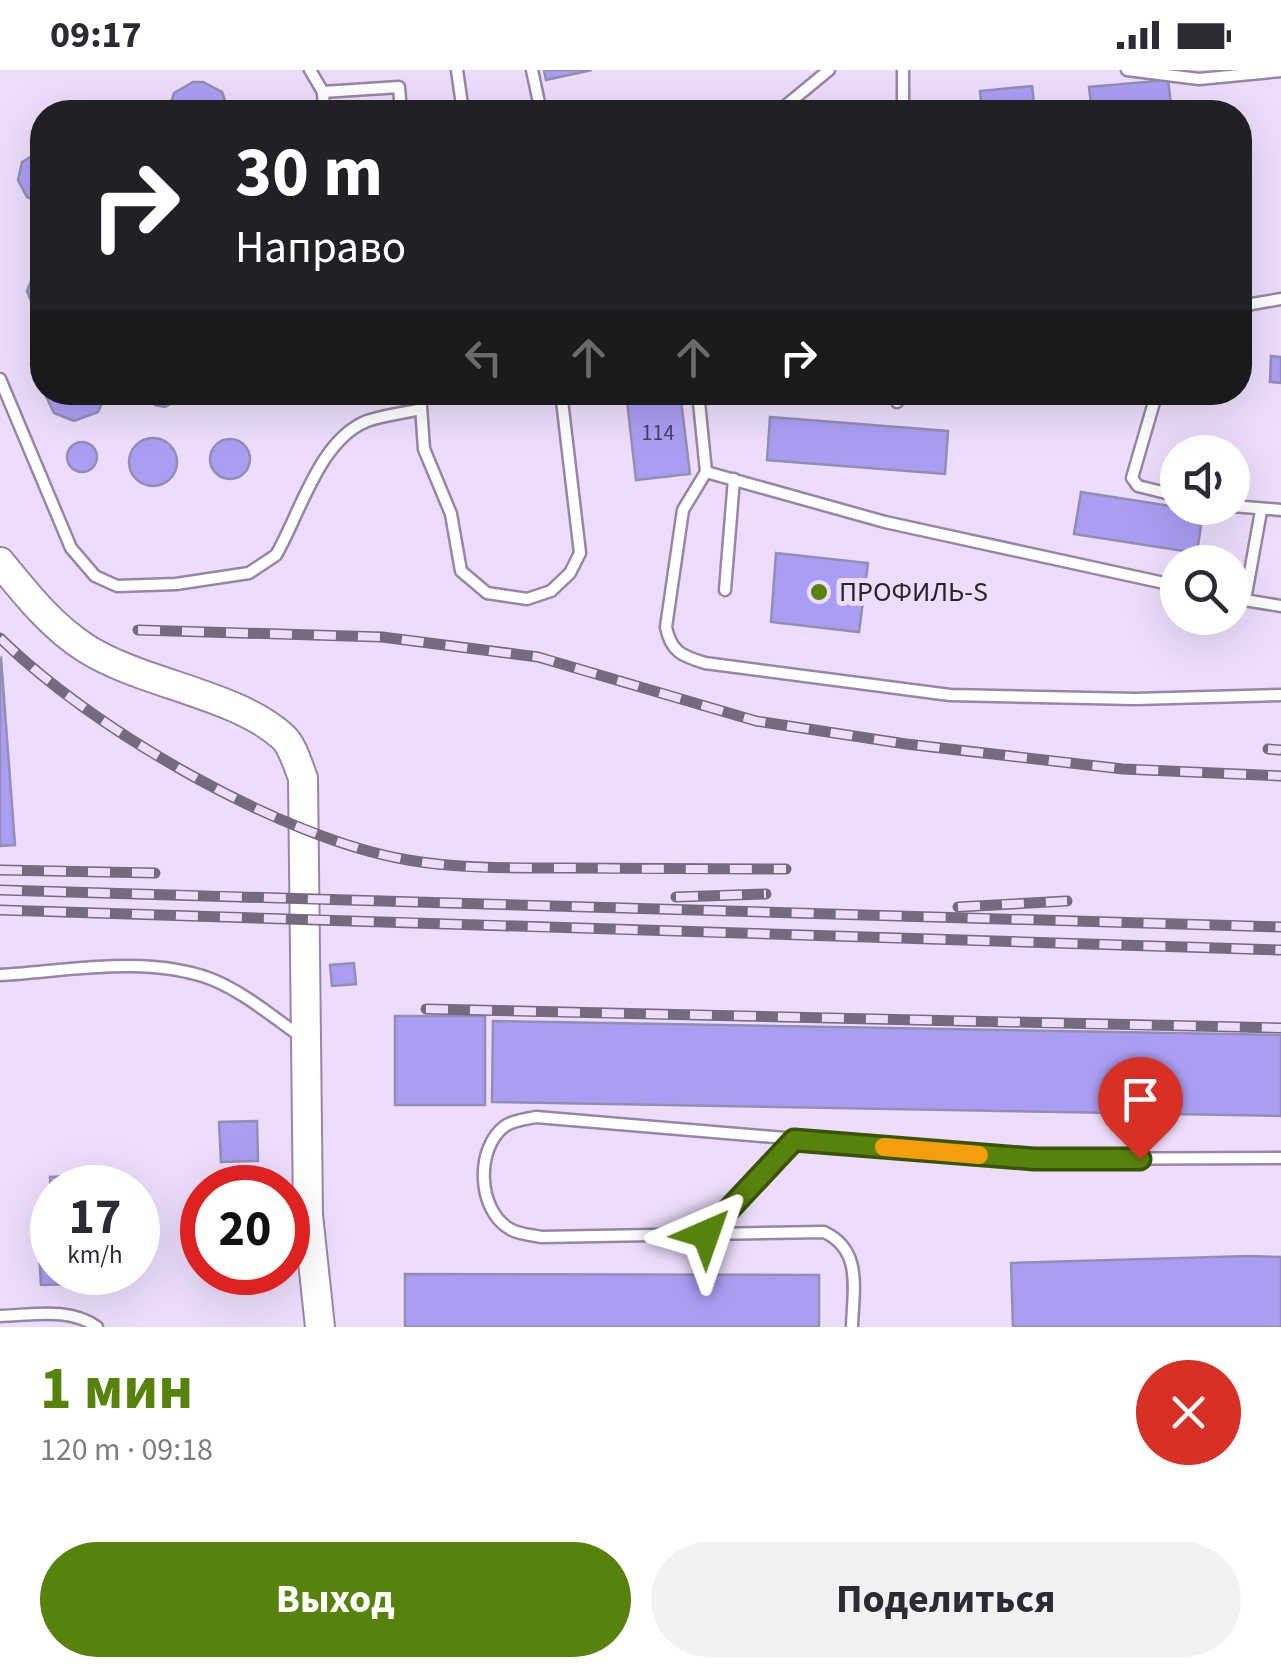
<!DOCTYPE html>
<html lang="ru">
<meta charset="utf-8">
<style>
body{margin:0;font-family:"Source Sans 3",sans-serif;background:#f2f2f3;color:#2b2b33;height:100vh;display:flex;flex-direction:column;font-size:38px;white-space:nowrap}
*{box-sizing:border-box;margin:0}
p{font-size:32px;color:#7c7c81}
.icon{flex:none;width:55px;height:55px;fill:none;stroke:currentColor;stroke-width:2;stroke-linecap:round;stroke-linejoin:round}
.map{position:relative;height:1257px;overflow:hidden}
.side{display:flex;flex-direction:column;background:#fff;flex:1}
.side>*{flex:none}
.top-card{position:absolute;left:30px;top:30px;width:1222px;height:305px;border-radius:40px;box-shadow:0 10px 40px #0002;background:#202124;color:#fff;overflow:hidden}
.controls{position:absolute;left:1160px;top:365px;display:grid;gap:20px}
.controls a{display:grid;place-items:center;width:90px;height:90px;border-radius:50%;background:#fff;box-shadow:0 10px 40px #0002;font-size:50px}
.speed{position:absolute;left:30px;top:1095px;display:flex;gap:20px;font-size:50px;font-weight:700;text-align:center}
.speed>*{display:grid;place-content:center;width:130px;height:130px;border-radius:50%;background:#fff;box-shadow:0 10px 40px #0002;line-height:1}
.speed small{font-size:25px;font-weight:400}
.speed .limit{border:15px solid #d22;background:#fff;color:#111}
.pin{position:absolute;display:grid;place-items:center;width:85px;height:85px;color:#fff;margin:-102px -42px;border-radius:50% 50% 50% 0;rotate:-45deg;box-shadow:0 0 10px #0007}
.pin .icon{rotate:45deg}
.me{position:absolute;width:110px;margin:-55px;rotate:43deg;stroke-linejoin:round;filter:drop-shadow(0 0 8px #0008)}
.turn{display:flex;align-items:center;gap:35px;height:210px;padding:0 40px;font-size:45px}
.turn .icon{width:130px;height:130px;stroke-width:2.5}
.turn b{display:block;font-size:70px;line-height:85px}
.lanes{display:flex;align-items:center;height:95px;padding:0 40px;background:#0003;justify-content:center;gap:50px;direction:ltr}
.lanes .off{opacity:.35}
.round{display:grid;place-items:center;flex:none;width:105px;height:105px;border-radius:52px;background:#f2f2f3}
.head{display:flex;align-items:center;justify-content:space-between;height:170px;padding:0 40px}
h1{font-size:60px;font-weight:700;line-height:75px;color:#57820b}
.cta{display:flex;gap:20px;margin-top:auto;padding:20px 40px}
.cta a{flex:1;height:115px;border-radius:60px;background:#57820b;color:#fff;font-size:40px;font-weight:700;line-height:115px;text-align:center}
.cta a+a{background:#f2f2f3;color:#2b2b33}
.status{display:flex;justify-content:space-between;align-items:center;height:70px;padding:0 50px;background:#fff;direction:ltr}
.status svg{height:28px;fill:currentColor}
.map>svg:first-child{display:block}
.building{fill:#aa9ef4;stroke:#928fb3;stroke-width:2.5}
.lines{fill:none;stroke-linecap:round;stroke-linejoin:round}
.service-casing{stroke:#9886a7;stroke-width:15}
.secondary-casing{stroke:#9886a7;stroke-width:32}
.service{stroke:#fff;stroke-width:10}
.secondary{stroke:#fff;stroke-width:28}
.rail-casing{stroke:#756a7e;stroke-width:11}
.rail{stroke:#edddfb;stroke-width:8;stroke-dasharray:22;stroke-linecap:butt}
.route-casing{stroke:#395407;stroke-width:25}
.route{stroke:#57820b;stroke-width:18}
.slow{stroke:#f59e0b;stroke-width:18}
.poi-dot{fill:#57820b;stroke:#edddfb;stroke-width:4}
.labels{text-anchor:middle;dominant-baseline:central;stroke-width:10;stroke-linejoin:round;paint-order:stroke}
.number-label{font-size:22px;fill:#494160}
.poi-label{font-size:28px;fill:#29222f;stroke:#edddfb;text-anchor:start}
</style>
<div class="status"><b>09:17</b><svg viewBox="0 0 49 12"><path d="M0 12V9h3v3zM5 12V6h3v6zM10 12V3h3v9zM15 12V0h3v12zM26 1h20v11H26zM47 4h2v5h-2z"/></svg></div>
<div class="map">
<svg width="1281" height="1257" viewBox="0 0 1281 1257">
<rect width="100%" height="100%" fill="#edddfb"/>
<!-- building -->
<g class="building">
<polygon points="544,0 592,0 546,10"/>
<polygon points="1168,10 1172,42 1092,42 1089,17"/>
<polygon points="193,12 203,12 222,22 229,42 168,42 174,23"/>
<polygon points="1032,16 1035,42 982,42 980,21"/>
<polygon points="391,34 391,42 353,42 352,37"/>
<polygon points="42,80 42,134 27,127 18,110 22,92"/>
<polygon points="42,200 42,243 33,236 27,221 33,206"/>
<polygon points="1271,286 1281,287 1281,313 1270,312"/>
<polygon points="44,322 107,322 98,342 74,351 54,343"/>
<polygon points="140,322 190,322 165,337 155,335"/>
<polygon points="626,322 680,322 690,404 636,410"/>
<polygon points="738,322 827,322 827,328 738,326"/>
<polygon points="770,347 948,361 945,404 767,390"/>
<circle cx="153" cy="392" r="24"/>
<circle cx="230" cy="389" r="20"/>
<circle cx="82" cy="387" r="15"/>
<polygon points="1081,422 1203,441 1197,483 1074,464"/>
<polygon points="776,483 868,493 859,562 771,552"/>
<polygon points="1,588 15,775 0,776 0,589"/>
<polygon points="354,893 356,914 332,916 330,895"/>
<rect x="395" y="946" width="90" height="89"/>
<polygon points="493,951 1281,965 1281,1046 492,1032"/>
<polygon points="257,1051 258,1091 221,1092 219,1052"/>
<polygon points="93,1105 93,1118 52,1118 51,1149 50,1107"/>
<polygon points="52,1179 52,1202 74,1202 74,1214 41,1215 39,1180"/>
<polygon points="1250,1186 1281,1187 1281,1257 1013,1257 1011,1193"/>
<polygon points="405,1204 819,1205 819,1257 405,1257"/>
</g>
<g class="lines">
<!-- service casing -->
<g class="service-casing">
<g id="service">
<polyline points="310,0 323,22"/>
<polyline points="457,0 463,42"/>
<polyline points="532,0 541,42"/>
<polyline points="1127,0 1199,9 1281,1"/>
<polyline points="324,42 323,22 399,17 401,42"/>
<polyline points="778,42 829,0"/>
<polyline points="903,42 903,0"/>
<polyline points="1240,236 1281,229"/>
<path d="M0,309L71,478L95,506L117,516L176,514L249,503L276,485C300,444 319,370 367,351C384,345 404,343 421,339"/>
<polyline points="420,322 424,379 451,444 461,501 487,523 527,529 551,521 570,503 580,483 561,322"/>
<path d="M698,322L706,402L683,440L666,557C671,582 682,586 705,593L950,625L1135,629L1281,625"/>
<polyline points="1157,322 1132,408 1138,416 1178,426"/>
<polyline points="897,332 897,322"/>
<polyline points="706,402 885,452 1178,516"/>
<polyline points="1232,436 1281,440"/>
<polyline points="725,520 734,409"/>
<polyline points="1232,528 1281,536"/>
<polyline points="1245,530 1261,441"/>
<path d="M0,905C67,901 146,885 211,909C244,922 274,948 303,968"/>
<polyline points="706,1164 794,1071"/>
<path d="M0,1246C33,1245 70,1237 97,1257"/>
<path d="M852,1257C853,1220 863,1180 824,1162L541,1167C532,1165 518,1164 510,1159C477,1140 475,1078 505,1056C514,1050 526,1049 536,1047L1034,1089L1281,1088"/>
</g>
</g>
<!-- secondary casing -->
<g class="secondary-casing">
<path id="secondary" d="M0,492C25,523 52,557 87,579C143,614 236,624 283,667C293,676 298,696 303,708L308,1145L320,1257"/>
</g>
<!-- service -->
<use href="#service" class="service"/>
<!-- secondary -->
<use href="#secondary" class="secondary"/>
<!-- rail casing -->
<g class="rail-casing">
<g id="rail">
<polyline points="138,560 382,567 538,587 756,651 906,674 1123,699 1281,706"/>
<path d="M0,568C92,659 280,768 408,790C460,799 515,798 567,798C640,799 713,799 786,799"/>
<polyline points="1268,679 1281,680"/>
<polyline points="0,800 155,803"/>
<polyline points="0,820 1281,857"/>
<polyline points="676,827 766,824"/>
<polyline points="958,837 1067,831"/>
<polyline points="0,840 1281,880"/>
<polyline points="426,939 1281,958"/>
</g>
</g>
<!-- rail -->
<use href="#rail" class="rail"/>
</g>
<g class="lines">
<!-- route casing -->
<g class="route-casing">
<polyline id="route" points="706,1164 794,1070 1034,1089 1140,1089"/>
</g>
<!-- route -->
<use href="#route" class="route"/>
<!-- slow -->
<polyline class="slow" points="884,1077 979,1085"/>
</g>
<!-- markers -->
<circle class="poi-dot" cx="819" cy="522" r="10"/>
<g class="labels">
<!-- number labels -->
<g class="number-label">
<text x="658" y="363">114</text>
</g>
<!-- poi labels -->
<g class="poi-label">
<text x="839" y="522">ПРОФИЛЬ-S</text>
</g>
</g>
</svg>
<div class="controls">
<a><svg class="icon" aria-label="sound" viewBox="0 0 24 24"><path d="M4 9h4l5-4v14l-5-4H4zM17 9q2 3 0 6"/></svg></a>
<a><svg class="icon" aria-label="search" viewBox="0 0 24 24"><circle cx="10" cy="10" r="6"/><path d="M15 15l6 6"/></svg></a>
</div>
<div class="speed"><div>17<small>km/h</small></div><div class="limit">20</div></div>
<div class="pin" style="left:1140px;top:1089px;background:#d93025"><svg class="icon" aria-label="arrive" viewBox="0 0 24 24"><path d="M6 21V4h12l-3 4 3 4H6"/></svg></div>
<svg class="me" style="left:706px;top:1164px" viewBox="-20 -20 40 40"><path d="M0-17L14 15 0 8-14 15z" fill="#57820b" stroke="#fff" stroke-width="4"/></svg>
<div class="top-card">
<div class="turn"><svg class="icon" aria-label="right" viewBox="0 0 24 24"><path d="M7 20v-9h11M14 6l5 5-5 5"/></svg><div><b>30 m</b>Направо</div></div>
<div class="lanes"><svg class="icon off" aria-label="left" viewBox="0 0 24 24"><path d="M17 20v-9H6M10 6l-5 5 5 5"/></svg><svg class="icon off" aria-label="ahead" viewBox="0 0 24 24"><path d="M12 20V5M6 11l6-6 6 6"/></svg><svg class="icon off" aria-label="ahead" viewBox="0 0 24 24"><path d="M12 20V5M6 11l6-6 6 6"/></svg><svg class="icon" aria-label="right" viewBox="0 0 24 24"><path d="M7 20v-9h11M14 6l5 5-5 5"/></svg></div>
</div>
</div>
<section class="side">
<div class="head"><div><h1>1 мин</h1><p>120 m · 09:18</p></div><a class="round" style="background:#d93025;color:#fff"><svg class="icon" aria-label="close" viewBox="0 0 24 24"><path d="M6 6l12 12M18 6L6 18"/></svg></a></div>
<div class="cta"><a>Выход</a><a>Поделиться</a></div>
</section>
